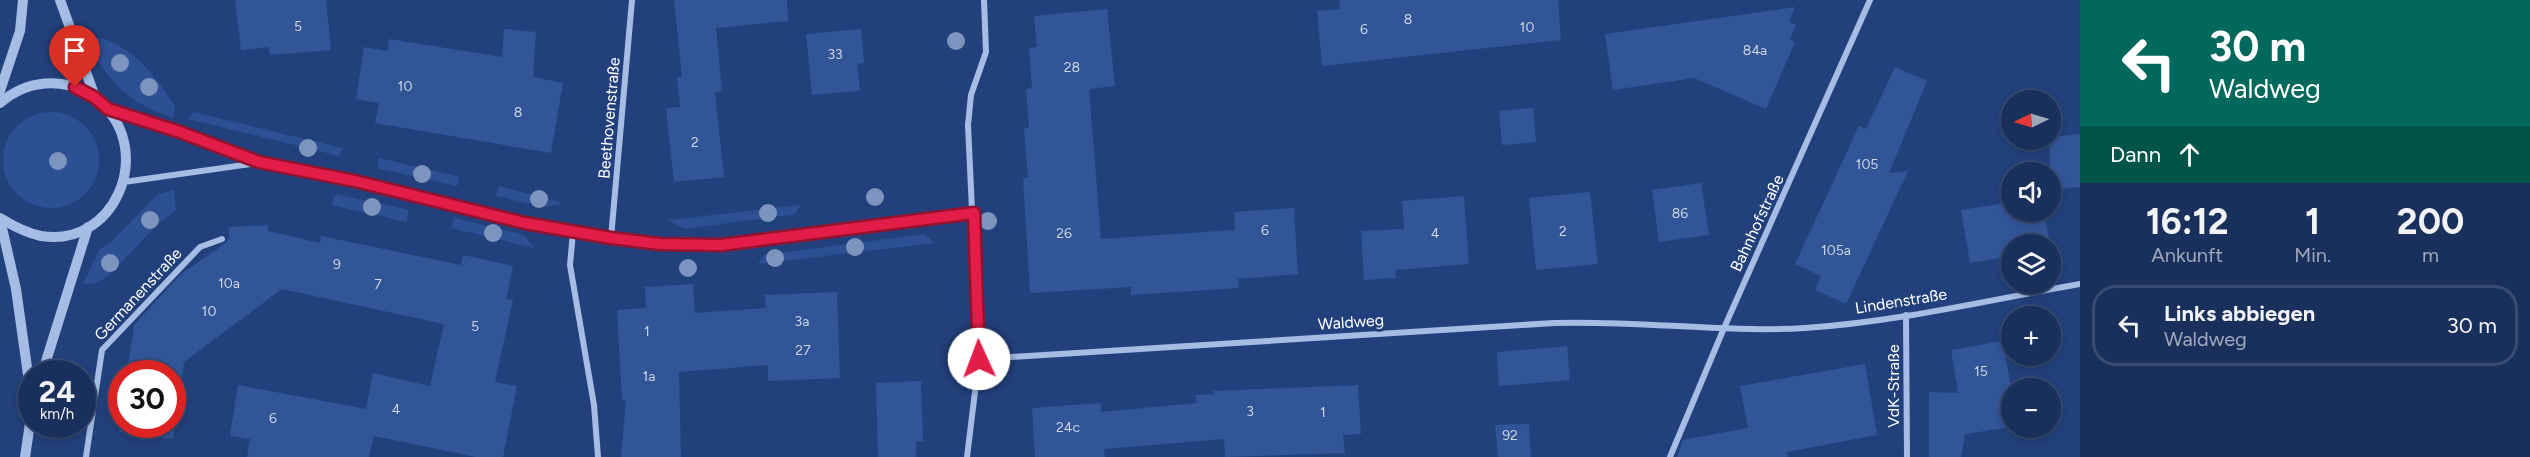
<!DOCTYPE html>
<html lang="de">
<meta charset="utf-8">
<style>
body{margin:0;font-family:Figtree,sans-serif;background:#273c65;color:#f1f3f6;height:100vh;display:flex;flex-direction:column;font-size:22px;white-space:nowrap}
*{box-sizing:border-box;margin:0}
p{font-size:20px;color:#9fa9bb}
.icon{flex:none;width:33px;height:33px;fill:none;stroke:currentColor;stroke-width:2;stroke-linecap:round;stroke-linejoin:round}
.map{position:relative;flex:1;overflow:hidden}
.details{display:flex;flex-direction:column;background:#1a305c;width:450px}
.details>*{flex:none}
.top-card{background:#00695c;color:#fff;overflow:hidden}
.needle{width:39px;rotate:265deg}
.tools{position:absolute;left:2001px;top:90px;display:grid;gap:12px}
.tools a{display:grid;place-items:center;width:60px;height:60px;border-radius:50%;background:#1a305c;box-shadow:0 3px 9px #0003,0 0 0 2px #384b72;font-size:30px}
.speed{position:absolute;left:18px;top:360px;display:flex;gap:12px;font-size:30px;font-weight:700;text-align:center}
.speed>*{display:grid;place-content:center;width:78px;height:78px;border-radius:50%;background:#1a305c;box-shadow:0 3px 9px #0003,0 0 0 2px #384b72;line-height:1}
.speed small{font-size:15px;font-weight:400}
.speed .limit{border:9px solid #d22;background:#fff;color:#111}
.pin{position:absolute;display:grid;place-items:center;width:51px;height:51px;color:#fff;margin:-62px -26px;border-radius:50% 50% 50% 0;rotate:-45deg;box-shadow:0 0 6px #0007}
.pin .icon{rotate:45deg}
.me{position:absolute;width:66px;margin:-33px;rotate:358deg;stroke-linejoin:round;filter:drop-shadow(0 0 4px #0008)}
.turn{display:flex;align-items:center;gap:21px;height:126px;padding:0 30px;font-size:27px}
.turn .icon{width:78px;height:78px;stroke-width:2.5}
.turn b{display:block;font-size:42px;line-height:51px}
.then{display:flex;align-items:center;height:57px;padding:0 30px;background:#0003;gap:12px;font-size:22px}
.eta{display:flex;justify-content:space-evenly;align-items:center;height:102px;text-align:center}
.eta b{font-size:36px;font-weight:700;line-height:42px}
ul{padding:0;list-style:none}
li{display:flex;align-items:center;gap:18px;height:81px;margin:0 12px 9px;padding:0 18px;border:3px solid #384b72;border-radius:24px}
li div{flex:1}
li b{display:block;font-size:22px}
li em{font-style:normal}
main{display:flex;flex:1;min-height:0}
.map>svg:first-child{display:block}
.green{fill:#2c5093}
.building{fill:#325598}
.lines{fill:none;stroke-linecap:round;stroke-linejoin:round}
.minor{stroke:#a5bce5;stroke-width:6}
.tertiary{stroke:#a5bce5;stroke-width:10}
.tree{fill:#7d94be}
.route-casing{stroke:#92132f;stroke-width:15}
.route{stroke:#e11d48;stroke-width:10}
.labels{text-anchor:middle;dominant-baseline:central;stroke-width:6;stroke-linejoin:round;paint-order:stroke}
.number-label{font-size:14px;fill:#ccd4e5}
.street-label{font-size:16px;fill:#fff;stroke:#22407b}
</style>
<main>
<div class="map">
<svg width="2080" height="457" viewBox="0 0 2080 457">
<rect width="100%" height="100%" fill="#22407b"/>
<!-- green -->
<g class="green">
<path d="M97,37C135,47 154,75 175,106L173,118C126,101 109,83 87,40Z"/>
<circle cx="51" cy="160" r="48"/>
<polygon points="193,112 343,148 339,156 189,119"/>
<polygon points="379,158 460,177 457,186 377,168"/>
<polygon points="499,186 563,203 546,207 496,196"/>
<polygon points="174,190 176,210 157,225 108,276 97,283 83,284 99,250 112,241 158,194"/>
<polygon points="335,194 409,210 406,222 332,205"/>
<polygon points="801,205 795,214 685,229 668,220"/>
<polygon points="454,218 524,235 534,248 451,228"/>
<polygon points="925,234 934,243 758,264 764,255"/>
</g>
<!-- building -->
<g class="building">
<polygon points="235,0 326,0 331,50 270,55 269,47 241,50"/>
<polygon points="674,0 787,0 788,21 716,28 722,91 715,92 724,177 674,182 666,108 680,107 677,77 682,77"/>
<polygon points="1339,0 1558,0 1561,40 1322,66 1317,11 1340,9"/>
<polygon points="1795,7 1789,22 1796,25 1790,39 1795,42 1766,109 1694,78 1613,90 1605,34"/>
<polygon points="1107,9 1115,86 1089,89 1101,239 1235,230 1234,212 1294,208 1298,274 1238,279 1239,288 1131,295 1131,287 1030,293 1023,178 1028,178 1024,128 1029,128 1026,89 1032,88 1029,48 1037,47 1034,16"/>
<polygon points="504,29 536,32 533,77 563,83 551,153 375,123 379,103 356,99 364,47 388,51 389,39 502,57"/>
<polygon points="861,29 864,63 857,64 860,91 812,95 806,34"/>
<polygon points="1895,67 1927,81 1889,173 1908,171 1846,304 1815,290 1821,276 1795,264 1859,126 1866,129"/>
<polygon points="1533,108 1536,142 1502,145 1499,111"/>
<polygon points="2080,134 2080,187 2050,190 2050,137"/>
<polygon points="1701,183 1709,235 1659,242 1652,190"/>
<polygon points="1590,192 1598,264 1536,270 1529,198"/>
<polygon points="1464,196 1469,264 1395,270 1396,278 1364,280 1361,231 1404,229 1402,201"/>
<polygon points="2012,202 2012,212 2044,212 2050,244 2012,244 2012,256 1970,263 1961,210"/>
<polygon points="268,225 268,231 320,243 321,236 461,265 463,255 513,266 506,299 513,300 495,382 517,386 503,457 476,457 374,436 369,457 247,457 250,439 230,436 238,385 366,409 373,373 430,386 444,324 282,289 184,362 173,439 119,432 122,412 122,424 172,424 172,374 127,374 134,325 181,274 226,243 229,238 229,227"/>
<polygon points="693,284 695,313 766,308 765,295 837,292 840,378 768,381 768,365 679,372 681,457 621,457 626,400 622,400 617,310 646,308 645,287"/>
<polygon points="2003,341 2012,393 2012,427 1965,434 1961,457 1929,457 1929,392 1958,393 1951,350"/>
<polygon points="1567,346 1570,380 1499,386 1497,352"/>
<polygon points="1865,364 1877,435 1787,452 1788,457 1677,457 1683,440 1748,428 1740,386"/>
<polygon points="921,381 923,441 916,441 916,457 878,457 876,383"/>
<polygon points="1358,385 1361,434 1343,435 1345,453 1225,457 1224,439 1104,449 1105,457 1035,457 1032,408 1101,403 1101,412 1197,403 1195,395 1214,394 1213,391"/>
<polygon points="1529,424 1531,457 1498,457 1495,425"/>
</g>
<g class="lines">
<!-- minor -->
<g class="minor">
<polyline points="109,110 180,132 259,163 355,181 525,223 611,238 660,244 721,245 974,212"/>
<polyline points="124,182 258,163"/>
<polyline points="573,232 570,265 594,405 598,457"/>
<polyline points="611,238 632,0"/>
<polyline points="1906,315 1907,457"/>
<path d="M979,359L1554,323C1638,320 1721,333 1805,328C1897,322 1989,300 2080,284"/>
<polyline points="86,457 102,350 200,247 222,239"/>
<polyline points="967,457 979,359 968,125 971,95 986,52 984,0"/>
<polyline points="1670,457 1724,328 1870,0"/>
</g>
<!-- tertiary -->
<g class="tertiary">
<polyline points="60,0 95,97"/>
<polyline points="0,91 20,31 23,0"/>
<path d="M0,103C20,86 42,80 68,85C81,88 93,95 103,105C154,154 114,248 41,236C26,233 13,226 0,218"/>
<polyline points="0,219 16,289 32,403"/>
<polyline points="42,374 88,227"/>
<polyline points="25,457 32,410"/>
</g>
</g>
<!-- trees -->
<g class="tree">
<circle cx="956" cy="41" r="9"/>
<circle cx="120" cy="63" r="9"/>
<circle cx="149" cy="87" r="9"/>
<circle cx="308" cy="148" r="9"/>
<circle cx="58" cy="161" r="9"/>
<circle cx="422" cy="174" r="9"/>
<circle cx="875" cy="197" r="9"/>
<circle cx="539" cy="199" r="9"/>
<circle cx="372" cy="207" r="9"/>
<circle cx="768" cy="213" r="9"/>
<circle cx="150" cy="220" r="9"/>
<circle cx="988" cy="221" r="9"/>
<circle cx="493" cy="233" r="9"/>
<circle cx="855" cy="247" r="9"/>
<circle cx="775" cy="258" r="9"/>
<circle cx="110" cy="263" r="9"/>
<circle cx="688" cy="268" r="9"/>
</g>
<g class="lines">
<!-- route casing -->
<g class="route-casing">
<polyline id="route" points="75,87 94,97 108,109 180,132 259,162 355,181 525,223 611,238 660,244 721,245 974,213 979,359"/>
</g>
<!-- route -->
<use href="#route" class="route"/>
</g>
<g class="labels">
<!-- number labels -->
<g class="number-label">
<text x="1408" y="19">8</text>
<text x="298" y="26">5</text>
<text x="1527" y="27">10</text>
<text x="1364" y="29">6</text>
<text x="1755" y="50">84a</text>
<text x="835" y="54">33</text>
<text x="1072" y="67">28</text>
<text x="405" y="86">10</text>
<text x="518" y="112">8</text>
<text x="695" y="142">2</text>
<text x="1867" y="164">105</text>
<text x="1680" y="213">86</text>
<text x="1265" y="230">6</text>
<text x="1563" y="231">2</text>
<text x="1064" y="233">26</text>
<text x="1435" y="233">4</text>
<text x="1836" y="250">105a</text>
<text x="337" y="264">9</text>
<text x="229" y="283">10a</text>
<text x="378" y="284">7</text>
<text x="209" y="311">10</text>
<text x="802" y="321">3a</text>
<text x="475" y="326">5</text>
<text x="647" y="331">1</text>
<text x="803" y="350">27</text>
<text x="1981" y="371">15</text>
<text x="649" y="376">1a</text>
<text x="396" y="409">4</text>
<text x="1250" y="411">3</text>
<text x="1323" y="412">1</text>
<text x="273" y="418">6</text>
<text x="1068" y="427">24c</text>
<text x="1510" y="435">92</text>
</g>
<!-- street labels -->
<g class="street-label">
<text transform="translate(609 118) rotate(-85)">Beethovenstraße</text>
<text transform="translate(1757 223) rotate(-65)">Bahnhofstraße</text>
<text transform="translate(138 294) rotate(-47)">Germanenstraße</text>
<text transform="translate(1901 301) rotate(-9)">Lindenstraße</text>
<text transform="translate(1351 322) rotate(-4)">Waldweg</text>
<text transform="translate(1893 386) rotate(-90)">VdK-Straße</text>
</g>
</g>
</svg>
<div class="tools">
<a><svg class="needle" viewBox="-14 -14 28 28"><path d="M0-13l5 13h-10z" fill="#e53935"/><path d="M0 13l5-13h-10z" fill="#9fa9bb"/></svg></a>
<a><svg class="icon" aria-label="sound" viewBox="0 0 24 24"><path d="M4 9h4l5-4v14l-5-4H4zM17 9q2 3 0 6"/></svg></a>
<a><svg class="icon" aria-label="layers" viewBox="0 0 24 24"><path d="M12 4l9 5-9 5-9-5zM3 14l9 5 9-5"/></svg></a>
<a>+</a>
<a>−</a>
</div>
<div class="speed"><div>24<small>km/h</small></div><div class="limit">30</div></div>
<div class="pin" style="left:75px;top:87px;background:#d93025"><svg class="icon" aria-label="arrive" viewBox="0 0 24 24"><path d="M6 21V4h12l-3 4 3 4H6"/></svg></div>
<svg class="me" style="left:979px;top:359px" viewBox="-20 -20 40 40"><circle r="19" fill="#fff"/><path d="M0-13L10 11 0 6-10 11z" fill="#e11d48"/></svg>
</div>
<section class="details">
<div class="top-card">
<div class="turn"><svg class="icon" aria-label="left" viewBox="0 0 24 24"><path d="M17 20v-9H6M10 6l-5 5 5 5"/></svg><div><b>30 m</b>Waldweg</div></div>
<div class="then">Dann<svg class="icon" aria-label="ahead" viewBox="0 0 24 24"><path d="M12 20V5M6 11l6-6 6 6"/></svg></div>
</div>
<div class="eta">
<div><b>16:12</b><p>Ankunft</p></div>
<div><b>1</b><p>Min.</p></div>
<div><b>200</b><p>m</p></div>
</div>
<ul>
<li><svg class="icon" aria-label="left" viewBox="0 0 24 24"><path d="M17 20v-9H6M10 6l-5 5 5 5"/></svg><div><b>Links abbiegen</b><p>Waldweg</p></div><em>30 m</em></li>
</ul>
</section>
</main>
